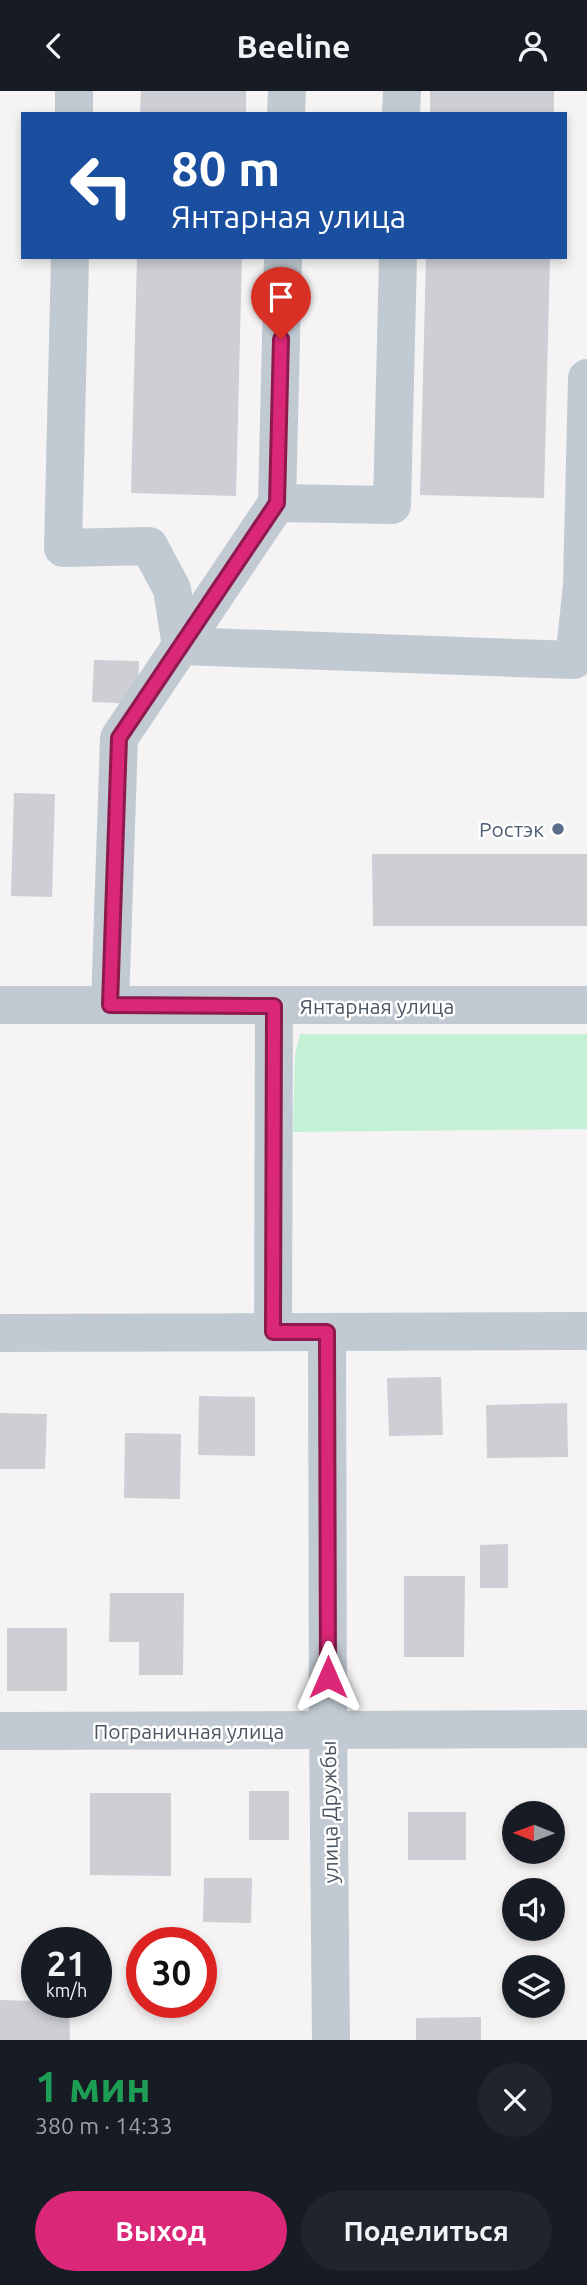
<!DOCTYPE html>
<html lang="ru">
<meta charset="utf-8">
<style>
body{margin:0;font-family:Ubuntu,sans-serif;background:#20242c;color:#f1f3f6;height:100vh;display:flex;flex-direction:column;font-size:26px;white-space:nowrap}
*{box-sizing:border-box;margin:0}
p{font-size:23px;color:#9ea1a6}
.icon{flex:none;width:38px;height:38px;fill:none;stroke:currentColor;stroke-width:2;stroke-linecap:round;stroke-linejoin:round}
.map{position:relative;height:1949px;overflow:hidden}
.side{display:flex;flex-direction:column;background:#171b24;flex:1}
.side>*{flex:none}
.top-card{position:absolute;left:21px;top:21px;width:546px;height:147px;border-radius:0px;box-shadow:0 4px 10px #0003;background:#1a4fa0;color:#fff;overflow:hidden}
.needle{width:46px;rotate:271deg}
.tools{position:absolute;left:502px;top:1710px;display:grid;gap:14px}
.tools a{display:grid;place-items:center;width:63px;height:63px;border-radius:50%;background:#171b24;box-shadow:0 4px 10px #0003;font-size:35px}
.speed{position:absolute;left:21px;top:1836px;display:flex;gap:14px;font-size:35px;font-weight:700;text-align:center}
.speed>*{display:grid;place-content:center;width:91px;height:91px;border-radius:50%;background:#171b24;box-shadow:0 4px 10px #0003;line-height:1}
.speed small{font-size:18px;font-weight:400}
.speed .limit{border:10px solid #d22;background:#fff;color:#111}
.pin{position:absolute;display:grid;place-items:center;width:60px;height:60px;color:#fff;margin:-72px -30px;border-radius:50% 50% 50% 0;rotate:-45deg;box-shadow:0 0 7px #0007}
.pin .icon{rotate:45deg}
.me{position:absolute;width:77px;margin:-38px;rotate:0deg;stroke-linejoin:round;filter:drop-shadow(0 0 5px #0008)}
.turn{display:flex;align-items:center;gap:24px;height:147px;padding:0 35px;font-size:32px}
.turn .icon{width:91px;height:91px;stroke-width:2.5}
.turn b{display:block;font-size:49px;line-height:60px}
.round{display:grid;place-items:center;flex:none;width:74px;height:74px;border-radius:37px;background:#20242c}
.summary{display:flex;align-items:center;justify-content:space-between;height:119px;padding:0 35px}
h1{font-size:42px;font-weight:700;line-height:52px;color:#1e9e55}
.primary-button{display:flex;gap:14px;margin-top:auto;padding:14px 35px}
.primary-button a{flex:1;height:80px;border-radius:42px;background:#db2777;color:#fff;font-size:28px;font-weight:700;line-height:80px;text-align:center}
.primary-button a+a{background:#20242c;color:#f1f3f6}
header{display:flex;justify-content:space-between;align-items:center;height:91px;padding:0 35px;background:#171b24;font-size:32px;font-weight:700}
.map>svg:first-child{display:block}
.green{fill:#c3f1d5}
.building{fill:#cdcfd5}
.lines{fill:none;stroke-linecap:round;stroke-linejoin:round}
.minor{stroke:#c1cad2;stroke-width:38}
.route-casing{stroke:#8e194d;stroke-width:18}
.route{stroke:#db2777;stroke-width:12}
.service-dot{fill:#5c6f8a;stroke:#fff;stroke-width:2.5}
.labels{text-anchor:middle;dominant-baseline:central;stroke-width:5;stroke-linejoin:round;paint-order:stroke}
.service-label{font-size:21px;fill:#4e5e75;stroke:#fff;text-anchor:end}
.street-label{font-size:21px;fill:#4a5661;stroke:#fff}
</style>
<header><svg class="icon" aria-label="back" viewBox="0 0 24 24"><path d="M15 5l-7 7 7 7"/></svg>Beeline<svg class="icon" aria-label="person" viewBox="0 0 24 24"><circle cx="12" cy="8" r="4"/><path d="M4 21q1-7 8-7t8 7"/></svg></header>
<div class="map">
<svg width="587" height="1949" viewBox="0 0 587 1949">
<rect width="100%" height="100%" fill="#f5f3f3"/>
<!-- green -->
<polygon class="green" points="300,943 587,943 587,1038 293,1041 295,965"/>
<!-- building -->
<g class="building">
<polygon points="141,0 246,0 246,23 140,23"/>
<rect x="430" y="0" width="124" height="23"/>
<polygon points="137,166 242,166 236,405 131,402"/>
<polygon points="426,166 550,166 544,407 420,404"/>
<polygon points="94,569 139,570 138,613 92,611"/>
<polygon points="14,702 55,703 52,806 11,805"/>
<polygon points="372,763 587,763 587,835 373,835"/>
<polygon points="441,1286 443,1344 389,1345 387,1287"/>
<polygon points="199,1305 255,1306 255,1365 198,1364"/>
<polygon points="567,1312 568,1366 487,1367 486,1314"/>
<polygon points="0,1322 47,1323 45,1378 0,1378"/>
<polygon points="125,1342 181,1343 180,1408 124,1407"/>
<polygon points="508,1453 508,1497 480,1497 480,1454"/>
<polygon points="404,1485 465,1485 464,1566 404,1566"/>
<polygon points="110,1502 184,1502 183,1584 139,1584 139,1551 109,1551"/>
<rect x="7" y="1537" width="60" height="63"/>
<rect x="249" y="1700" width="40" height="49"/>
<polygon points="90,1702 171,1702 171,1785 90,1784"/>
<rect x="408" y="1721" width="58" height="48"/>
<polygon points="204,1787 252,1787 251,1832 203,1831"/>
<polygon points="0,1909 69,1911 70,1949 0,1949"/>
<polygon points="481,1926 481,1949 416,1949 416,1927"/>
</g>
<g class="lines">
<!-- minor -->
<g class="minor">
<polyline points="74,23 74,0"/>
<polyline points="286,23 287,0"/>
<polyline points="401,23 402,0"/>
<polyline points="70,166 63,457 149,455 172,498 181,555 574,569 582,494 587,287"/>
<polyline points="277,412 392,414 398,166"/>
<polyline points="0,914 587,914"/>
<polyline points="110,914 119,647 277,412 283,166"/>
<polyline points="273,1241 274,915"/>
<polyline points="327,1241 328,1639 331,1949"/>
<polyline points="0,1242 587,1240"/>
<polyline points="0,1640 587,1638"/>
</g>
</g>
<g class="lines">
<!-- route casing -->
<g class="route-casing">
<polyline id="route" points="281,248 277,412 119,647 110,914 274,915 273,1241 327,1241 328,1586"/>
</g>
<!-- route -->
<use href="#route" class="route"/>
</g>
<!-- markers -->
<circle class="service-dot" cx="558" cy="738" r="7"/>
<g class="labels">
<!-- service labels -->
<g class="service-label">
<text x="544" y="738">Ростэк</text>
</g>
<!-- street labels -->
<g class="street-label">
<text x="377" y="915">Янтарная улица</text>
<text x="189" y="1640">Пограничная улица</text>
<text transform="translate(329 1721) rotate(-91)">улица Дружбы</text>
</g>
</g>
</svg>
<div class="tools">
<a><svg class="needle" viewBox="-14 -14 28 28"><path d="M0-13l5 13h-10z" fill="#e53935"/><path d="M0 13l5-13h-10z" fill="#9ea1a6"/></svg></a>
<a><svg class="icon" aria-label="sound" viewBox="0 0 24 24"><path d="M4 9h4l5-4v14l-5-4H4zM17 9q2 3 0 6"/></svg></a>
<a><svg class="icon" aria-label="layers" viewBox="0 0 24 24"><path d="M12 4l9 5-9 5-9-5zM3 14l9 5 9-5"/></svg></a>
</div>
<div class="speed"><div>21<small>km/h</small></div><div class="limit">30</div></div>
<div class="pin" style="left:281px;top:248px;background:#d93025"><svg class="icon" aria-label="arrive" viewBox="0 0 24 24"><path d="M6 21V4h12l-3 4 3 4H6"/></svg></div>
<svg class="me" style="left:328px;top:1586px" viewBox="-20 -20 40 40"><path d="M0-17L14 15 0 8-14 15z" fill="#db2777" stroke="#fff" stroke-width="4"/></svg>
<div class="top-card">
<div class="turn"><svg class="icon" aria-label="left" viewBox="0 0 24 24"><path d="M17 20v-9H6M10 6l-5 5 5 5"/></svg><div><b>80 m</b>Янтарная улица</div></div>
</div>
</div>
<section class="side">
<div class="summary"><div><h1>1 мин</h1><p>380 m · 14:33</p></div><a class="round"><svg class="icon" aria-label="close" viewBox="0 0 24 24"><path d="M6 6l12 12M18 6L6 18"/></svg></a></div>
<div class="primary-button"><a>Выход</a><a>Поделиться</a></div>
</section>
